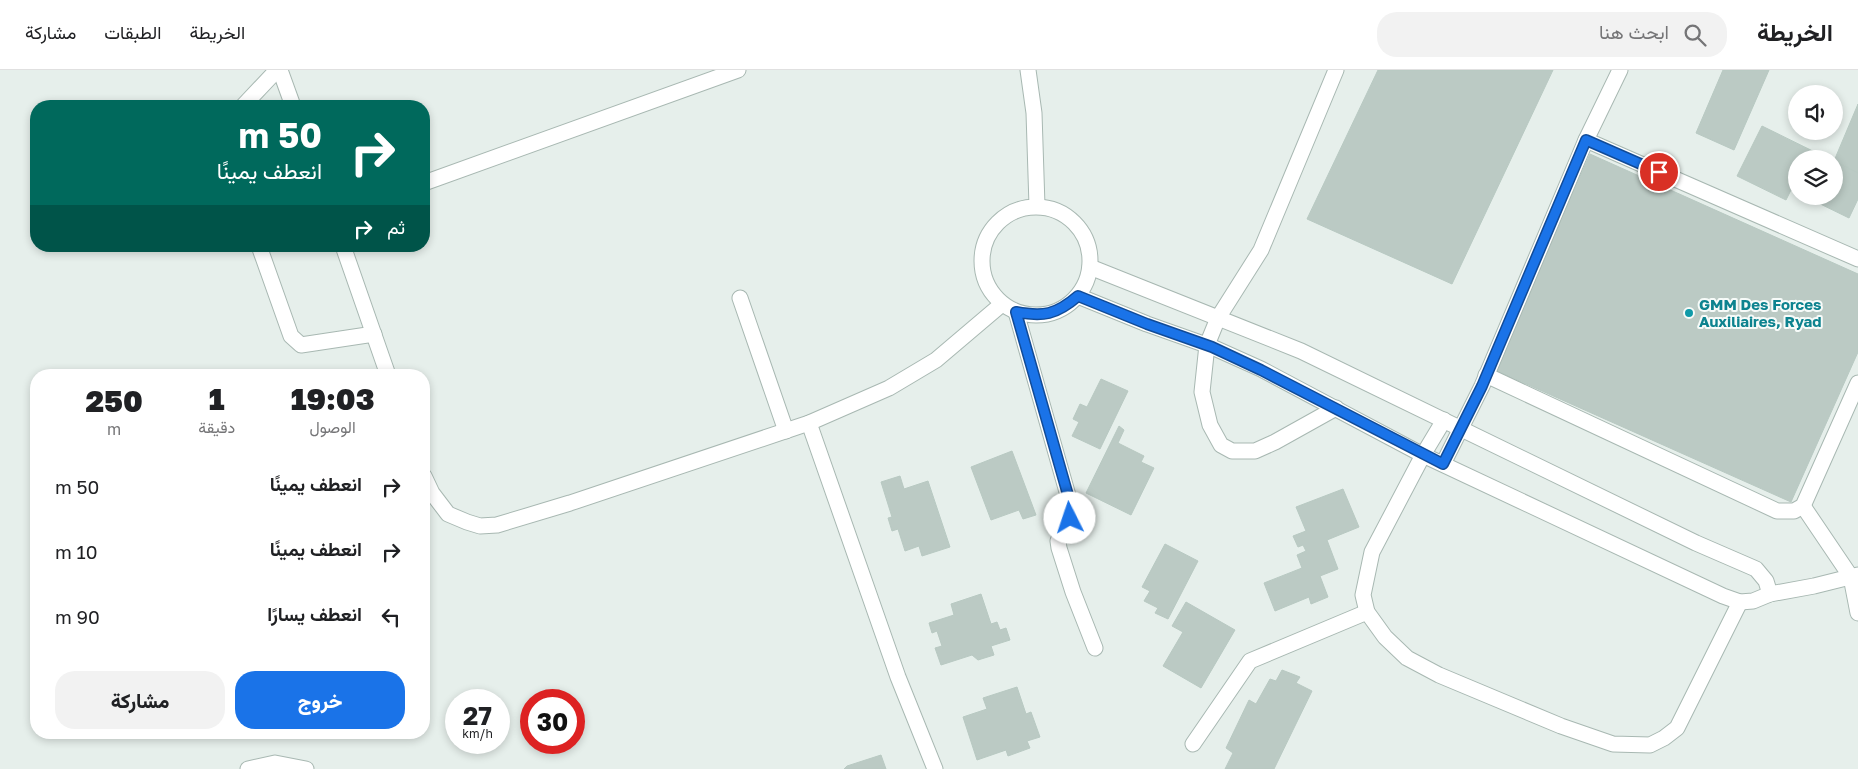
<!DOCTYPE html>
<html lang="ar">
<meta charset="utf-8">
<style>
body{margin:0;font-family:"Golos Text",Vazirmatn,sans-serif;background:#f2f2f2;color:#202124;direction:rtl;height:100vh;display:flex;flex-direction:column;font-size:19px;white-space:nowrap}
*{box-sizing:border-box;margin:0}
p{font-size:16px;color:#757577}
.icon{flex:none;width:28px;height:28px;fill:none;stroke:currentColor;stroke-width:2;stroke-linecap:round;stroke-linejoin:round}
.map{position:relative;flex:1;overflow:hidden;direction:ltr}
.side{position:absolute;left:30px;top:299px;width:400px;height:370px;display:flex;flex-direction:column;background:#fff;border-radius:20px;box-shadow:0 2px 8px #0003;direction:rtl}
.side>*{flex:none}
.guide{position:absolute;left:30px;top:30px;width:400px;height:152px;border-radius:20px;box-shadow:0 2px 8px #0003;direction:rtl;background:#00695c;color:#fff;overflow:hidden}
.controls{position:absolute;left:1788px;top:15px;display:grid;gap:10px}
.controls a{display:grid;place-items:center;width:55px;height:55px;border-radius:50%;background:#fff;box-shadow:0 2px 8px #0003;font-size:25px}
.speed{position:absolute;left:445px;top:619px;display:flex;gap:10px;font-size:25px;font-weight:700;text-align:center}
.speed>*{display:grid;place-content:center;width:65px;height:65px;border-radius:50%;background:#fff;box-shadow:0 2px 8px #0003;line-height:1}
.speed small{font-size:12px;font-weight:400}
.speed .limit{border:8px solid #d22;background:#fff;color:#111}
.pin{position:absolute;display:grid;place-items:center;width:42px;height:42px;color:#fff;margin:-21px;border:2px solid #fff;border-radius:50%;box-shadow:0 1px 5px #0007}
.me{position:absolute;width:55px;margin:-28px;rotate:356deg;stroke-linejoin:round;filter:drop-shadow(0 0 4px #0008)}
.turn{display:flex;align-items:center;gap:18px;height:105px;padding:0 25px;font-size:22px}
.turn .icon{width:65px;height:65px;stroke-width:2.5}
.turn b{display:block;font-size:35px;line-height:42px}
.then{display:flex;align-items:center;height:48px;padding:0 25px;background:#0003;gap:10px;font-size:19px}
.eta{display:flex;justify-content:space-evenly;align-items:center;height:85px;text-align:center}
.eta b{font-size:30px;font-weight:800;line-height:35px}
.action{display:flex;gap:10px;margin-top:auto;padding:10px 25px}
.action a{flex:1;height:58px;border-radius:20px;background:#1a73e8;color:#fff;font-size:20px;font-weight:800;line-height:58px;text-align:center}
.action a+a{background:#f2f2f2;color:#202124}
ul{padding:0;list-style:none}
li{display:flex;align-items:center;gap:15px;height:65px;padding:0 25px}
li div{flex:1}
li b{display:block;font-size:19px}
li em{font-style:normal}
header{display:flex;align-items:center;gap:30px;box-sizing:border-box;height:70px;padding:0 25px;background:#fff;border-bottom:1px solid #e0e0e0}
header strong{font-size:24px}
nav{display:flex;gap:28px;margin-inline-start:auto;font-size:18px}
.search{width:350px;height:45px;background:#f2f2f2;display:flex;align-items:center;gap:12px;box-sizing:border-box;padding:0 18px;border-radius:20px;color:#757577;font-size:19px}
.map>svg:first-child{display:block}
.building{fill:#bbcac4;stroke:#b8c9c2}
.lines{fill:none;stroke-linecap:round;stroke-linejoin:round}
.minor-casing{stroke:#a8b8b2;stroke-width:17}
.minor{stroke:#fff;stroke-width:15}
.route-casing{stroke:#114b97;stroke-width:12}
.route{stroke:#1a73e8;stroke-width:9}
.culture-dot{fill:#0f9aa8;stroke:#f7fbf9;stroke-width:2}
.labels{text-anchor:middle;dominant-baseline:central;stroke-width:4;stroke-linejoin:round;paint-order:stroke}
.culture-label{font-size:15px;font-weight:bold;fill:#0d838f;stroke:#f7fbf9;text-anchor:start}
</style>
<header>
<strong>الخريطة</strong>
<div class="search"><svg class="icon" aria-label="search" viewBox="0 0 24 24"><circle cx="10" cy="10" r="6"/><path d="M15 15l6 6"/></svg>ابحث هنا</div>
<nav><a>الخريطة</a><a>الطبقات</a><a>مشاركة</a></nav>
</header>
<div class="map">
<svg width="1858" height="699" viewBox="0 0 1858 699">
<rect width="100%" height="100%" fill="#e6efeb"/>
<!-- building -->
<g class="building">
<polygon points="1378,0 1553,0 1452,214 1307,149"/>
<polygon points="1723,0 1769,0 1734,80 1696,63"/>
<polygon points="1858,34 1858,103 1834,91"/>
<polygon points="1762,56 1829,89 1796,89 1796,122 1791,120 1786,130 1737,106"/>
<polygon points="1590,84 1858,204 1858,282 1791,432 1495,300"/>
<polygon points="1834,91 1858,103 1858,129 1849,148 1804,126 1834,126"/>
<polygon points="1101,309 1128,321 1100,379 1072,366 1079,352 1073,349 1080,334 1087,337"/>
<polygon points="1119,356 1124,360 1118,373 1144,386 1141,392 1154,398 1131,445 1086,423"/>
<polygon points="1012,381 1036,445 1023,449 1019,440 991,450 971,397"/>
<polygon points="900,406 904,419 928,411 950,477 922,486 919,476 905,481 898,459 892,461 888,448 892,447 881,412"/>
<polygon points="1343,419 1359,457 1327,470 1338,499 1320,506 1328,527 1311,534 1309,527 1275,541 1264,513 1302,498 1297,485 1306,481 1303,475 1298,477 1293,466 1306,461 1296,437"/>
<polygon points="1165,474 1198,491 1168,549 1155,543 1158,538 1144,531 1150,521 1142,517"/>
<polygon points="981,524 991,554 997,552 1000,560 1006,558 1010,570 991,576 994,585 978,590 972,585 941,595 935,578 942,576 937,561 932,563 929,553 954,545 951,534"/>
<polygon points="1186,532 1235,560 1201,618 1163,596 1183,562 1172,556"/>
<polygon points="1282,600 1300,607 1296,613 1312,621 1274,699 1225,699 1233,683 1226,678 1249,630 1256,634 1270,609 1276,611"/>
<polygon points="1017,617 1026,644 1031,642 1040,667 1027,671 1030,678 1008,686 1006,680 977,690 963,647 987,639 983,628"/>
<polygon points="881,685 886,699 844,699 847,696"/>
</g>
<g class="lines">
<!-- minor casing -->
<g class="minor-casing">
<g id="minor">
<polyline points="280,0 293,36"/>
<polyline points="1028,0 1034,43 1037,136"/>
<polyline points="243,36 277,0"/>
<polyline points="1586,70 1858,189"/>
<polyline points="424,113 738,0"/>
<circle cx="1036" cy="191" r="54"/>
<polyline points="259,176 291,266 301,275 374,264"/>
<polyline points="343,176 388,305"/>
<polyline points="1090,197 1301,281 1696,473 1756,499 1766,511 1770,524"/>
<polyline points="1078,226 1147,254 1212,277 1261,299 1423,385 1723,526 1740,532 1753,531 1770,524 1814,516 1858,505"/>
<polyline points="740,228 786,361"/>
<polyline points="1016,242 1071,436 1070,448 1058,471 1059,478 1073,522 1095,578"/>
<polyline points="1486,305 1777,441 1794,441 1803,436 1858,313"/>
<polyline points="1336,338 1275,372 1255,381 1232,381 1221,375 1210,355 1202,322 1207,275 1218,248 1261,180 1336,0"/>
<polyline points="1444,350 1423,385 1372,482 1363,525 1367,542 1385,567 1407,588 1439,605 1561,656 1613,674 1650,675 1664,668 1677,658 1740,532"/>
<polyline points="809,353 898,607 935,699"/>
<polyline points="1443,394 1482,316 1586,70 1620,0"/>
<polyline points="424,406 432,423 448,444 467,452 480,456 497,455 570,433 809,353 889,318 936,290 1002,234"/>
<polyline points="1803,436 1851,507 1858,543"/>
<polyline points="1193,674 1250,591 1367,542"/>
<polyline points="248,699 275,693 306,699"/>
</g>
</g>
<!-- minor -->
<use href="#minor" class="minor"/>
</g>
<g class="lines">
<!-- route casing -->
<g class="route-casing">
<path id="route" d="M1070,448L1071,436L1068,425L1016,242C1043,247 1056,245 1078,226L1147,254L1212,277L1261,300L1443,394L1482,316L1586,70L1659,102"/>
</g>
<!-- route -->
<use href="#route" class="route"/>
</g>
<!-- markers -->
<circle class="culture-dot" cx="1689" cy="243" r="5"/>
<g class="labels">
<!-- culture labels -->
<g class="culture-label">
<text x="1699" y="234">GMM Des Forces<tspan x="1699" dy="17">Auxiliaires, Ryad</tspan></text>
</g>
</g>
</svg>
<div class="controls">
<a><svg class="icon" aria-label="sound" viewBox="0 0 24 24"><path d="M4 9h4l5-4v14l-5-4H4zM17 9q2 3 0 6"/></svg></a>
<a><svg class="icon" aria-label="layers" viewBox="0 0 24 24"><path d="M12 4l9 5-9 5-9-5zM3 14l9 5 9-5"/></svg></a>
</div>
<div class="speed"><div>27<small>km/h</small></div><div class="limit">30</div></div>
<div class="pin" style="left:1659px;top:102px;background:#d93025"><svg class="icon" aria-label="arrive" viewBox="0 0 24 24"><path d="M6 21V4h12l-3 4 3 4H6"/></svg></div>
<svg class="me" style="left:1070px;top:448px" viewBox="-20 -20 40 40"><circle r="19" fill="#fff"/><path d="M0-13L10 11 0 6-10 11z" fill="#1a73e8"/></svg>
<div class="guide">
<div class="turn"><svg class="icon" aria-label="right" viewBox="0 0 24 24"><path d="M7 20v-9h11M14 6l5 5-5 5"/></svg><div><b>50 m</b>انعطف يمينًا</div></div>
<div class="then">ثم<svg class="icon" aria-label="right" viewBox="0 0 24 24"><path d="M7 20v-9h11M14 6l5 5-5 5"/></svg></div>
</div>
<section class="side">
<div class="eta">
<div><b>19:03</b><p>الوصول</p></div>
<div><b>1</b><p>دقيقة</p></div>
<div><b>250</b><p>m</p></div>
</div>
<ul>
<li><svg class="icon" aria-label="right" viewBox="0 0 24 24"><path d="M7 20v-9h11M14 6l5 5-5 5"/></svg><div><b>انعطف يمينًا</b></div><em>50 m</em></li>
<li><svg class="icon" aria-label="right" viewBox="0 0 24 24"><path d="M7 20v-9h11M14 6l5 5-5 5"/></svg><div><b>انعطف يمينًا</b></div><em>10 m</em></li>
<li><svg class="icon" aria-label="left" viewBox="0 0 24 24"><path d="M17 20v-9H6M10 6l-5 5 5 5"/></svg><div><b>انعطف يسارًا</b></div><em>90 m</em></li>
</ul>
<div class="action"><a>خروج</a><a>مشاركة</a></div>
</section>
</div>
